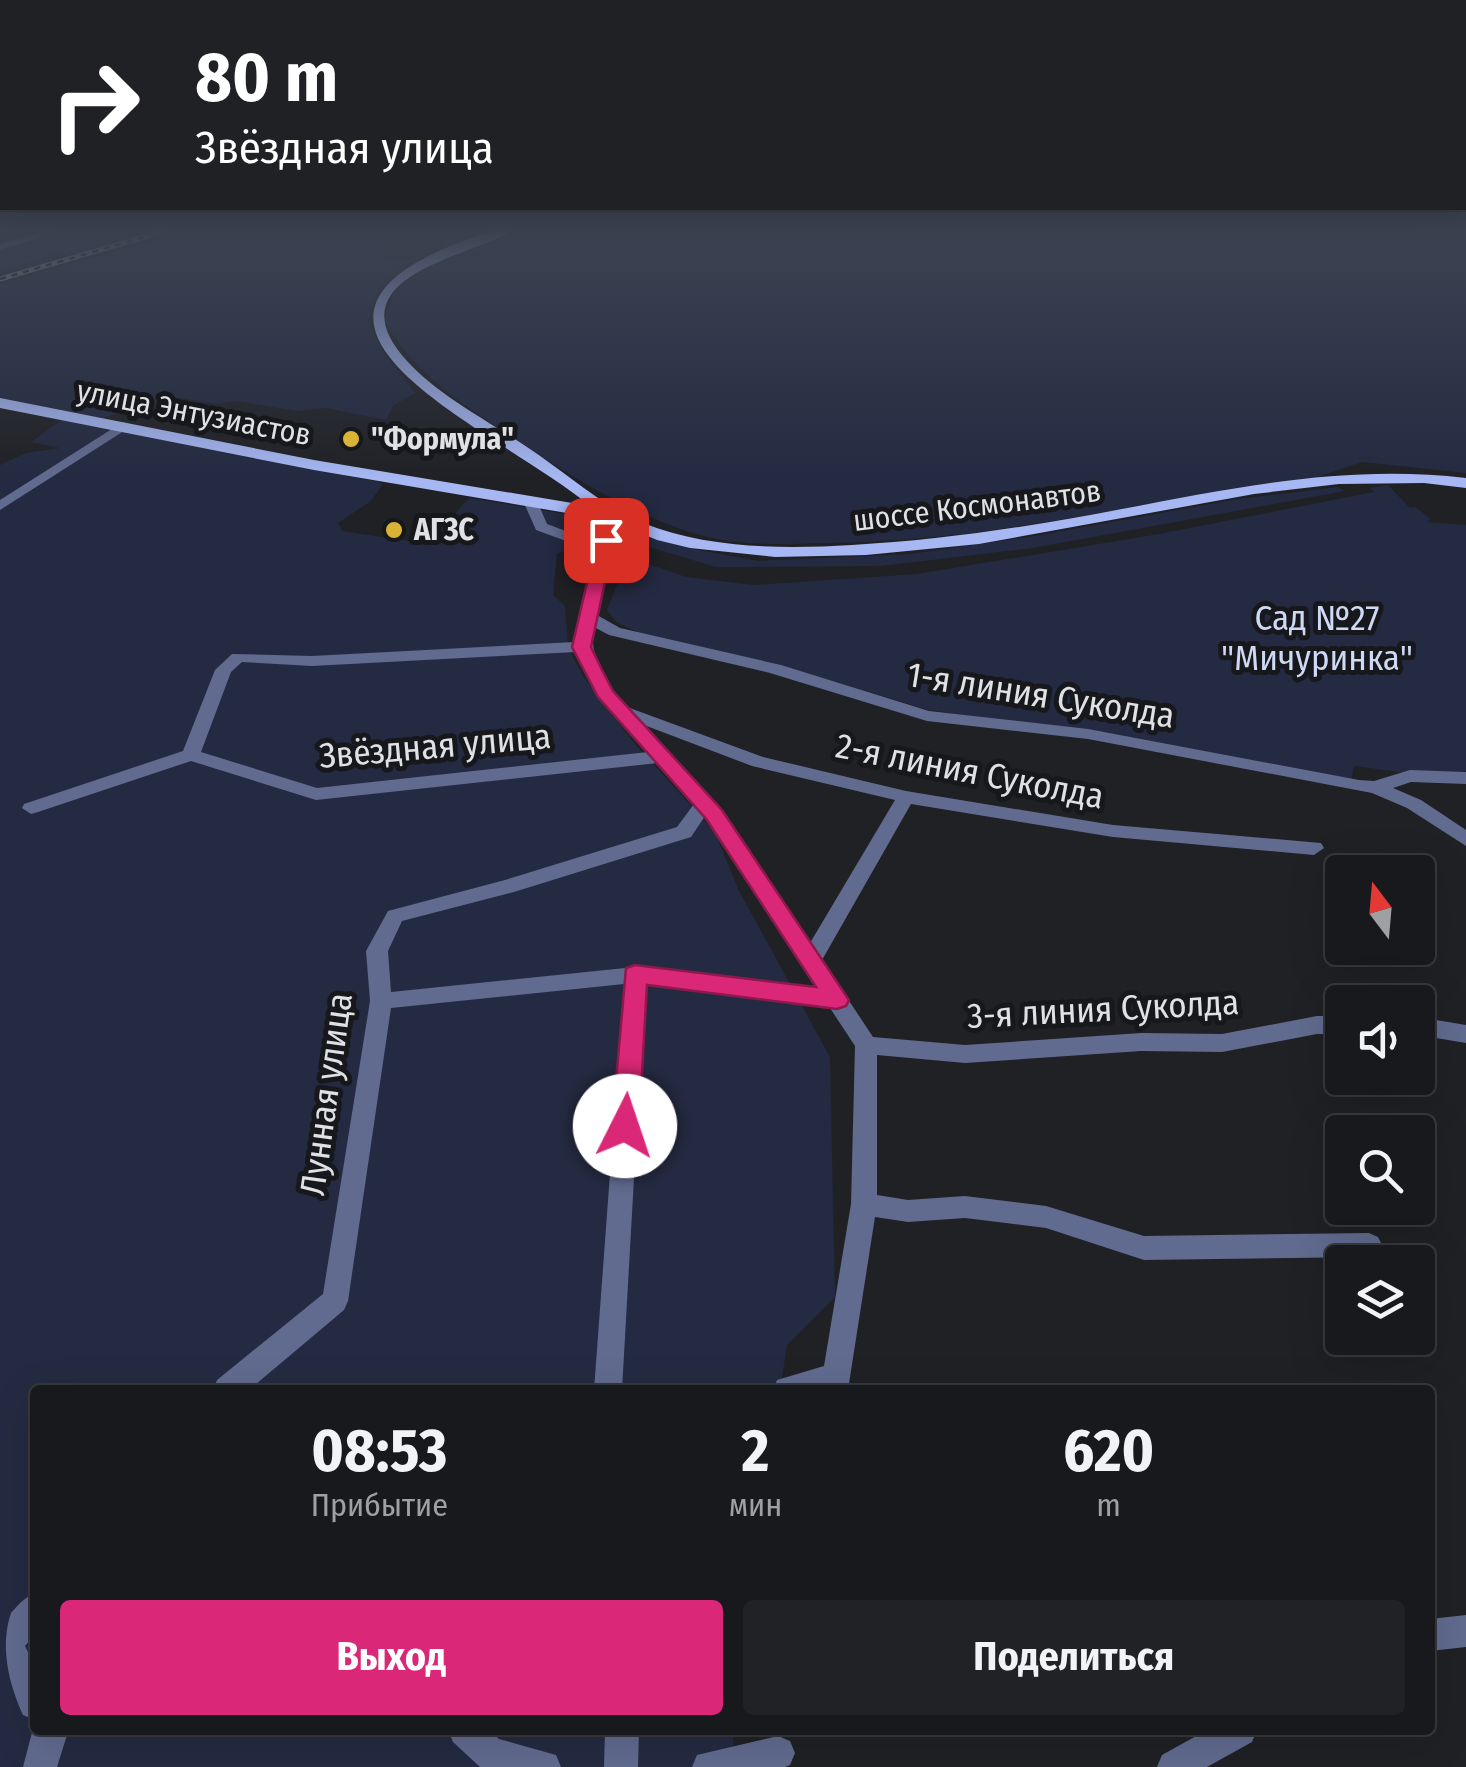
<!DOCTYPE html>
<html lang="ru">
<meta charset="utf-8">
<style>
body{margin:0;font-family:"Fira Sans Condensed",sans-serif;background:#212225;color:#f1f3f6;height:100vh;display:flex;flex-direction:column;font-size:38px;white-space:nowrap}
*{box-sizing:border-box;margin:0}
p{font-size:32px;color:#9fa0a3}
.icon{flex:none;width:55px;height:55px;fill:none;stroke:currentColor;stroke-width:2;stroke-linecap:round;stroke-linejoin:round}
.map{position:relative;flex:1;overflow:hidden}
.panel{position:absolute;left:30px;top:1385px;width:1405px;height:350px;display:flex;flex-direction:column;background:#18191c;border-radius:10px;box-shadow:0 10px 40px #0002,0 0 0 2px #36383b}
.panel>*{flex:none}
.hud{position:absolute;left:0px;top:0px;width:1468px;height:210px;box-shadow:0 10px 40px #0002,0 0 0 2px #36383b;background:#202124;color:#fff;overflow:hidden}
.needle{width:65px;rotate:344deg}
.controls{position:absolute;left:1325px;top:855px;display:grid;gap:20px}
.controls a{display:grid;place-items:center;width:110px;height:110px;border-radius:10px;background:#18191c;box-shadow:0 10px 40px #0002,0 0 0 2px #36383b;font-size:50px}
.pin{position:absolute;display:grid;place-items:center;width:85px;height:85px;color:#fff;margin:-42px;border-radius:20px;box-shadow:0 5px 15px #0006}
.me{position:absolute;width:110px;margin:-55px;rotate:4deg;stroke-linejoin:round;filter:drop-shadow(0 0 8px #0008)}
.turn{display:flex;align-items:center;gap:35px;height:210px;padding:0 30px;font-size:45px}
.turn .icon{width:130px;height:130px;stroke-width:2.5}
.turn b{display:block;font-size:70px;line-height:85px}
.eta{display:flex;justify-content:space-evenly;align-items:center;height:170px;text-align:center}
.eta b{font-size:60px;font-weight:700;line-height:70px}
.primary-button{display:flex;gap:20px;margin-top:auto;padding:20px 30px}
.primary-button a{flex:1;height:115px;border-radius:10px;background:#db2777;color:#fff;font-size:40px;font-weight:700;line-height:115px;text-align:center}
.primary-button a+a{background:#212225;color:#f1f3f6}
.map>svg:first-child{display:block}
.built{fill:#262933}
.green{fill:#242a41}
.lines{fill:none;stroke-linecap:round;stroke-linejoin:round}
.minor{fill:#616b8f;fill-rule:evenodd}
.major{fill:#a6b7f3;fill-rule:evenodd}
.rail-casing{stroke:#9c9da0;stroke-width:5}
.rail{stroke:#16181c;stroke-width:2.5;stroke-dasharray:6;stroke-linecap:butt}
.route{fill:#db2777;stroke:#8e194d;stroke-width:2.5}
.poi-dot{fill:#d9b434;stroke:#16181c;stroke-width:4}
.labels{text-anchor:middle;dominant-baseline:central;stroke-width:10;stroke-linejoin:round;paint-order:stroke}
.far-street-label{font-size:30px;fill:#e0e1e4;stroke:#16181c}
.far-poi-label{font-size:30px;font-weight:bold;fill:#e0e1e4;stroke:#16181c;text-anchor:start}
.park-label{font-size:35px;fill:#cfd8f4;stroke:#16181c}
.street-label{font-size:35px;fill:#e0e1e4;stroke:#16181c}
</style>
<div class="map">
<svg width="1466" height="1767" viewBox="0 0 1466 1767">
<rect width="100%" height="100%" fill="#202125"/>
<!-- built -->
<polygon class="built" points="391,239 431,246 451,245 408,264 364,252"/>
<!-- green -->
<g class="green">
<polygon points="68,231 143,231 0,271 0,249"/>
<polygon points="190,231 492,231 451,245 391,239 366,251 408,264 379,289 368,321 382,350 415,393 393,406 386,420 326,408 296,411 236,401 217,404 180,398 155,401 103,418 0,399 0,284"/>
<path d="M513,231H1466V473L1362,462L1312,479C1150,500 990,542 825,543C788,544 749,546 712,538C643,522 575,479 517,440C465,405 415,376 384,320L395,290L424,266Z"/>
<polygon points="63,419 378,482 382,485 371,501 338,523 342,531 409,541 436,535 469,498 595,519 602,533 557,554 553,595 565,606 568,647 583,676 635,744 715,832 738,889 830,1057 835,1297 787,1345 780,1390 35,1390 35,1730 734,1730 732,1767 0,1767 0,465 26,453 60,448 31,442"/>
<polygon points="1388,485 1410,508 1415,507 1431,519 1427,522 1466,525 1466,771 1414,774 1354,766 1351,781 1085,731 929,710 778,665 655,640 616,622 607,610 628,557 686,577 753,585 917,574 1159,534 1374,492 1370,488"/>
<polygon points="1338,487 1345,491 1033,548 881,566 716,567 619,538 628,531 688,548 758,561 910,554 1029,537 1238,499"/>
</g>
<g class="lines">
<!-- minor -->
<g class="minor">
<polygon points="45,231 62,231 0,250 0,244"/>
<polygon points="123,422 129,426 127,429 0,510 0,500"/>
<path d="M531,499L538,503L547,524L598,543L601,537L625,518L637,521L613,542L597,615L620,628L781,665L929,711L1088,729L1359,780L1374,781L1410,770L1466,772V784L1411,782L1393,788L1421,800L1466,830V846L1407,808L1372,793L1088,739L927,721L770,673L609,635L594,627C588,657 607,685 627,707L763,757L906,791L1113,825L1321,843L1324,848L1314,855L1113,837L911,804L822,960L873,1037L965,1045L1141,1033L1222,1034L1317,1016H1342V1034H1317L1222,1052L1141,1051L965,1063L877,1055V1195L908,1200L965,1196L1046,1206L1144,1236L1369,1233L1378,1237L1382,1245L1378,1253L1369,1257L1144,1260L1046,1228L965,1218L908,1222L875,1217L848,1390H773L777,1380L824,1366L851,1204L855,1046L830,1008L645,984L622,1390H594L624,984L391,1008L348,1301L344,1310L249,1390H213L217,1380L323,1294L370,1001L366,951L388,911L505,880L677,827L694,804L658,763L316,800L191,761L38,812L31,814L22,808L24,804L183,751L215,670L232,654L312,656L575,642L596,552L536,530L524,503ZM576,652L599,697L648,752L317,788L201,752L231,672L242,662L312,666ZM644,725L752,766L895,800L810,943L722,811ZM705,816L818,989L635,967L391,992L388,951L402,921L514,892L691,837Z"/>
<polygon points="1418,1017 1466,1025 1466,1043 1418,1035"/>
<path d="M35,1593V1634L25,1646L35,1667V1720L23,1715C8,1682 0,1645 11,1613C19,1604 24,1598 35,1593Z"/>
<polygon points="1466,1615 1466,1647 1430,1651 1430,1619"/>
<polygon points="35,1721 35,1730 65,1730 67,1735 57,1767 23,1767"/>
<polygon points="448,1730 489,1730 499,1739 556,1755 561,1767 480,1767 453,1742"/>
<polygon points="605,1730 639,1730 638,1767 604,1767"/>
<polygon points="1207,1730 1257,1730 1252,1742 1207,1767 1157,1767 1162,1755"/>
<polygon points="778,1736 790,1741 795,1753 790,1765 785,1767 692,1767 697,1755"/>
</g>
<!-- major -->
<path class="major" d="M492,231H512C466,258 331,277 407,361C440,397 489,421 530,449C566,473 602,506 643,523C708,549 784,549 852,545C943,540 1033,526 1122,509C1237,487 1348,464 1466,478V488L1424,483L1339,484L1254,494L979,544L866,555L775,557L690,548L657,540L608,520L314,470L0,408V398L314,460L590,506C493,425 217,318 492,231Z"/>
<!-- rail casing -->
<g class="rail-casing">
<polyline id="rail" points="0,279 165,231"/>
</g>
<!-- rail -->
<use href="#rail" class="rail"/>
</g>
<!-- sky -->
<linearGradient id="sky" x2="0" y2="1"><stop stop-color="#121214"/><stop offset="0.48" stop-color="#3c4351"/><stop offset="1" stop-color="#3c4351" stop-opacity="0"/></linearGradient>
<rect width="1466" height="479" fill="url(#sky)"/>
<!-- route -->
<polygon class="route" points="606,535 614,540 591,647 602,670 613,691 722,810 849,1000 846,1006 837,1009 647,985 639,1126 635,1134 625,1137 616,1134 612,1126 626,968 635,965 816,987 707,820 598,697 572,647 597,540"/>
<!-- markers -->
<g class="poi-dot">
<circle cx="351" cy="439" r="10"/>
<circle cx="394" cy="530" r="10"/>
</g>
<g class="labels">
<!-- far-street labels -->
<g class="far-street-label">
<text transform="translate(194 413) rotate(11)">улица Энтузиастов</text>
<text transform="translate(977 506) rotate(-7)">шоссе Космонавтов</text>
</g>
<!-- far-poi labels -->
<g class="far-poi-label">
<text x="371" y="439">"Формула"</text>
<text x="414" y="530">АГЗС</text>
</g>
<!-- park labels -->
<g class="park-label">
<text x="1317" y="618">Сад №27<tspan x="1317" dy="40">"Мичуринка"</tspan></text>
</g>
<!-- street labels -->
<g class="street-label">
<text transform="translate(1041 695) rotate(9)">1-я линия Суколда</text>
<text transform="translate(435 746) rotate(-5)">Звёздная улица</text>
<text transform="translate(970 771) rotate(11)">2-я линия Суколда</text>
<text transform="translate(1103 1009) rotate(-3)">3-я линия Суколда</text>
<text transform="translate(326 1094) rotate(-82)">Лунная улица</text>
</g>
</g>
</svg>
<div class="controls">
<a><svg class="needle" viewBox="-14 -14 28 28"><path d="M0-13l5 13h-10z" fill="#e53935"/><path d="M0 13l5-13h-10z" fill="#9fa0a3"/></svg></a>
<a><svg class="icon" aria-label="sound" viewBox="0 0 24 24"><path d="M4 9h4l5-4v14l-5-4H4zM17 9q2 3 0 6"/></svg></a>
<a><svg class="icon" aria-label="search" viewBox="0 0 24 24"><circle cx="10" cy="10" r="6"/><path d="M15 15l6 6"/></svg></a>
<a><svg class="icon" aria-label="layers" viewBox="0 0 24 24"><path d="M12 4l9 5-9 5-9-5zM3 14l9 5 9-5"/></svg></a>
</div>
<div class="pin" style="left:606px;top:540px;background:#d93025"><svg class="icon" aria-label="arrive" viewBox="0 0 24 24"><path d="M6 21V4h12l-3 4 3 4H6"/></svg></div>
<svg class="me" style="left:625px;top:1126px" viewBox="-20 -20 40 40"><circle r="19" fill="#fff"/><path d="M0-13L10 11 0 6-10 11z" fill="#db2777"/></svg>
<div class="hud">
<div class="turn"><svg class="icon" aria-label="right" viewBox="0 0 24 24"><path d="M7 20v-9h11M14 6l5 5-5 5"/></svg><div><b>80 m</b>Звёздная улица</div></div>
</div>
<section class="panel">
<div class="eta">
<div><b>08:53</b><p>Прибытие</p></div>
<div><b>2</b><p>мин</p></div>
<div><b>620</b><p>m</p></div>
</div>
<div class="primary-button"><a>Выход</a><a>Поделиться</a></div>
</section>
</div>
